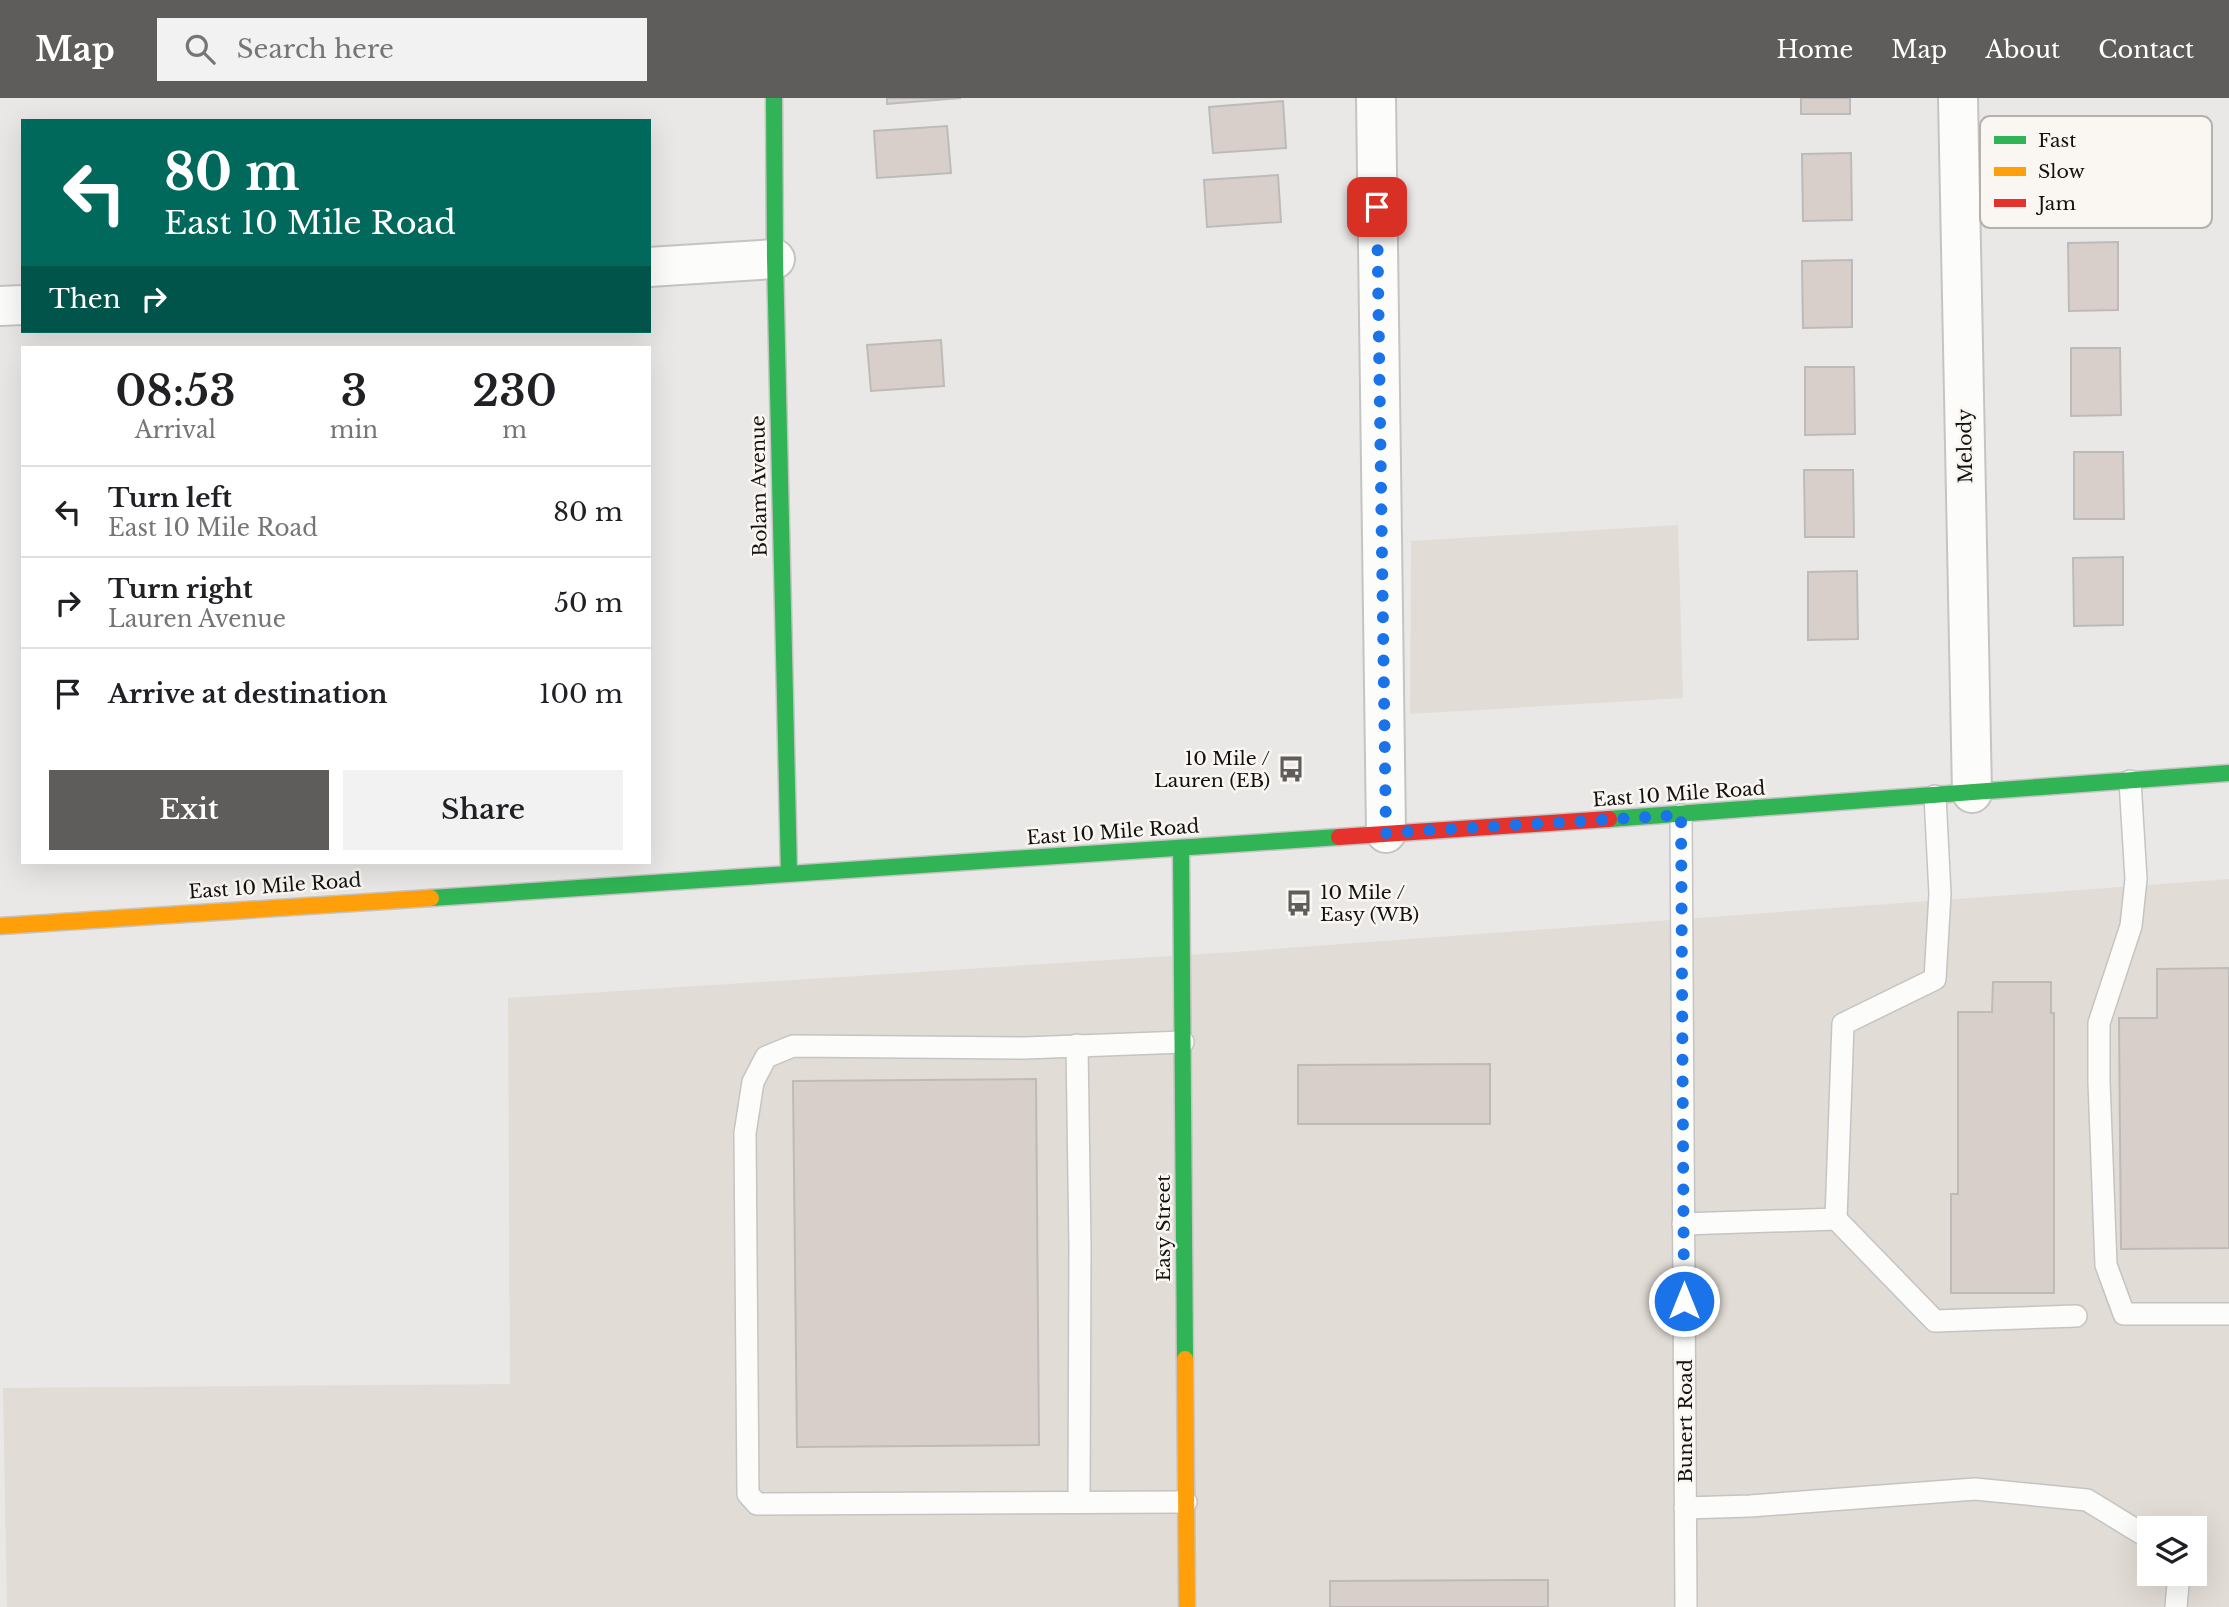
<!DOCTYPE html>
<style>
body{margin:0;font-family:"Libre Baskerville",serif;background:#f2f2f2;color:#202124;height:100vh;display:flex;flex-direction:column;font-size:26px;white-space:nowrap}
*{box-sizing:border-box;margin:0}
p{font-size:23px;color:#757577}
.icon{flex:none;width:38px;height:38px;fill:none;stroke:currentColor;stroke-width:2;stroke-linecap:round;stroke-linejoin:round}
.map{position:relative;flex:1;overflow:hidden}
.drawer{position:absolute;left:21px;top:248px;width:630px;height:518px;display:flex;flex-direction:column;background:#fff;border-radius:0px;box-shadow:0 7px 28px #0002}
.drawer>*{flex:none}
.hud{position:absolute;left:21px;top:21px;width:630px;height:214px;border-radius:0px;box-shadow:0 7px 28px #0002;background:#00695c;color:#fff;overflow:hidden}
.tools{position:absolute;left:2137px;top:1418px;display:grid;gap:14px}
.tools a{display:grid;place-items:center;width:70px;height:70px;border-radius:0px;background:#fff;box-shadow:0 7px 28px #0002;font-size:35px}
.pin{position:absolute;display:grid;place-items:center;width:60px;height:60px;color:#fff;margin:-30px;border-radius:14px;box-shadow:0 4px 10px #0006}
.me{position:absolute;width:77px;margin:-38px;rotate:0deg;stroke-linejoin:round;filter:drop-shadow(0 0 5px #0008)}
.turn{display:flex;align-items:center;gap:24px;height:147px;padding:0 28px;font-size:32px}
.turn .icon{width:91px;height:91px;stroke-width:2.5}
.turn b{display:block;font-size:49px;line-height:60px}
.then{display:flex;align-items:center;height:66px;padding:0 28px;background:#0003;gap:14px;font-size:26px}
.eta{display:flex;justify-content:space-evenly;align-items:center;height:119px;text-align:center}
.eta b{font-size:42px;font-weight:600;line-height:49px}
.action{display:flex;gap:14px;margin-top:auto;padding:14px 28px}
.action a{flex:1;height:80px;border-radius:0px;background:#5e5d5b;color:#fff;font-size:28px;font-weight:600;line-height:80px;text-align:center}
.action a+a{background:#f2f2f2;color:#202124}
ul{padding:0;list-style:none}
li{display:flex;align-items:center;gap:21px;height:91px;padding:0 28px;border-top:2px solid #e0e0e0}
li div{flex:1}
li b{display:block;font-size:26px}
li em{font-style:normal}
header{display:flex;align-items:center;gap:42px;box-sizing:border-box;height:98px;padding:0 35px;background:#5e5d5b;color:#fff}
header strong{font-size:33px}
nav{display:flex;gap:38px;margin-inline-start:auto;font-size:24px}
.search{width:490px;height:63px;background:#f2f2f2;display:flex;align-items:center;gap:18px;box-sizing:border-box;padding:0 24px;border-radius:0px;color:#757577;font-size:26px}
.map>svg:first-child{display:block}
.built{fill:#e1dcd5;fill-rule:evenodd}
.building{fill:#d8cfca;stroke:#bdbbb9;stroke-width:2}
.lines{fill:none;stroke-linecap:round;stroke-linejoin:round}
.lane-casing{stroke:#c5c4c2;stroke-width:24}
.street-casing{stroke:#c5c4c2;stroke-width:42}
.fast-casing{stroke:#c5c4c2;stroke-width:19}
.slow-casing{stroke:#c5c4c2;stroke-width:19}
.jam-casing{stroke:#c5c4c2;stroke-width:19}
.lane{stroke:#fcfcfb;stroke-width:21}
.street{stroke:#fcfcfb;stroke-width:38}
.fast{stroke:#30b455;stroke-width:16}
.slow{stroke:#ff9f0a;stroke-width:16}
.jam{stroke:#e5322d;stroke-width:16}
.route{stroke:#1a73e8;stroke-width:12;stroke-dasharray:0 21.6}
.labels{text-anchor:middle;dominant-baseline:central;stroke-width:5;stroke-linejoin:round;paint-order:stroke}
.street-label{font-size:19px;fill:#131210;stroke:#faf6f1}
.poi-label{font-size:19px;fill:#131210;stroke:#faf6f1;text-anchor:end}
.key{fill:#faf6f1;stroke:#b5b2ae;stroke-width:2}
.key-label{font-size:19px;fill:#131210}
</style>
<header>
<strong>Map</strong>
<div class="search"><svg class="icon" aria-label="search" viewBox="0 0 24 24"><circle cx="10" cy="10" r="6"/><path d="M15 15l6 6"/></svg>Search here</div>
<nav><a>Home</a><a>Map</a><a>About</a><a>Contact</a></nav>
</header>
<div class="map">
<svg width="2229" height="1509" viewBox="0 0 2229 1509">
<rect width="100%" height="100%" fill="#eae8e6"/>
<!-- built -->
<g class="built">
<polygon points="1678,427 1683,600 1410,616 1411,443"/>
<path d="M2229,781V1509H7L3,1290L510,1286L508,900L1234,854ZM2149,1430H2194V1475H2149Z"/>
</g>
<!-- building -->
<g class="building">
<polygon points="887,0 961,0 887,6"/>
<rect x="1801" y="0" width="49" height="16"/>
<polygon points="1283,3 1286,50 1213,55 1209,9"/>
<polygon points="947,28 951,75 877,80 874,33"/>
<polygon points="1851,55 1852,122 1803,123 1802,56"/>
<polygon points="1278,77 1281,124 1207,129 1204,82"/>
<polygon points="2118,144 2118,212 2069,213 2068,145"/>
<polygon points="1852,162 1852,229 1803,230 1802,163"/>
<polygon points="941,242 944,288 871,293 867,247"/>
<polygon points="2071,250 2120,250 2121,317 2071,318"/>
<polygon points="1805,269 1854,269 1855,336 1805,337"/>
<polygon points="2074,354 2123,354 2124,421 2074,421"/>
<polygon points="1804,372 1853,372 1854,439 1805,439"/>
<polygon points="2123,459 2123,527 2074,528 2073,460"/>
<polygon points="1857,473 1858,541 1808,542 1808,474"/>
<polygon points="2229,870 2229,1150 2121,1151 2119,920 2157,920 2157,871"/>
<polygon points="1993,884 2051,884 2051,915 2054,915 2054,1195 1951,1195 1951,1096 1958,1096 1958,914 1992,914"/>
<polygon points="1490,966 1490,1026 1298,1026 1298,967"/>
<polygon points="1036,981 1039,1347 797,1349 793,983"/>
<polygon points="1548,1482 1548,1509 1330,1509 1330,1483"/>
</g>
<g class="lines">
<!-- lane casing -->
<g class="lane-casing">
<g id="lane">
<polyline points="2130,683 2136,781 2131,828 2099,925 2099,984 2106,1167 2124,1216 2229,1216"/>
<polyline points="1681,717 1686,1509"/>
<polyline points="1183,944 1025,950 793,948 766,959 753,984 745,1035 748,1396 757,1406 1186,1404"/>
<polyline points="1077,947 1080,1149 1079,1404"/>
<polyline points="1836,1121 1935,1223 2076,1218"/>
<polyline points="1683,1126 1836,1121 1843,926 1935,881 1940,796 1935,698"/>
<polyline points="1685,1410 1750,1408 1975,1391 2087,1402 2149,1440"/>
<polyline points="2176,1509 2179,1475"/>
</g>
</g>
<!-- street casing -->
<g class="street-casing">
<g id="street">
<polyline points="1376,0 1386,735"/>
<polyline points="1958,0 1972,695"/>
<polyline points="649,169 775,161"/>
<polyline points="0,208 23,207"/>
</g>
</g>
<!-- fast casing -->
<g class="fast-casing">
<g id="fast">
<polyline points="774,0 775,161 789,775"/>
<polyline points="1609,721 2229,675"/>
<polyline points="1181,751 1185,1261"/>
<polyline points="431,800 1339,739"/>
</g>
</g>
<!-- slow casing -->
<g class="slow-casing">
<g id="slow">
<polyline points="0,828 431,800"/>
<polyline points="1185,1261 1187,1509"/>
</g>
</g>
<!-- jam casing -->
<g class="jam-casing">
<polyline id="jam" points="1339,739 1609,721"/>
</g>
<!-- lane -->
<use href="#lane" class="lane"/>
<!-- street -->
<use href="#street" class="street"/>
<!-- fast -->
<use href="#fast" class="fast"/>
<!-- slow -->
<use href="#slow" class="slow"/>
<!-- jam -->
<use href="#jam" class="jam"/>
</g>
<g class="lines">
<!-- route -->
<polyline class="route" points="1377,109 1386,735 1681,717 1684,1203"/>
</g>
<!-- icons -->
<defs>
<g id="bus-bare" transform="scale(2.1)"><path d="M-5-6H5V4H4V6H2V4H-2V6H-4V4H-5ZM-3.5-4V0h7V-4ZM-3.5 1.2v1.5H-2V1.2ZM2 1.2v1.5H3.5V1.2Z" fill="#5e5d5b" stroke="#faf6f1" stroke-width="2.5" paint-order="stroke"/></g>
</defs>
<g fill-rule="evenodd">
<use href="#bus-bare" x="1291" y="671"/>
<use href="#bus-bare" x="1299" y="805"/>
</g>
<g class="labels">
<!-- street labels -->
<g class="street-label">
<text transform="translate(1965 348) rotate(-91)">Melody</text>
<text transform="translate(759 388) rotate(-91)">Bolam Avenue</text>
<text transform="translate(1679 696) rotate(-4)">East 10 Mile Road</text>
<text transform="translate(1113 734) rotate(-4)">East 10 Mile Road</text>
<text transform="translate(275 788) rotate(-4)">East 10 Mile Road</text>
<text transform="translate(1163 1130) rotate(-90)">Easy Street</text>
<text transform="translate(1685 1323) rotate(-90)">Bunert Road</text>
</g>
<!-- poi labels -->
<g class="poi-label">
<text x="1270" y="660">10 Mile /<tspan x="1270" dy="22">Lauren (EB)</tspan></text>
<text x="1320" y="794" text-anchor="start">10 Mile /<tspan x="1320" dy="22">Easy (WB)</tspan></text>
</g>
</g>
<!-- legend -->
<rect x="1980" y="18" width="232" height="112" rx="10" class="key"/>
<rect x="1994" y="38" width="32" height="8" fill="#30b455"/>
<rect x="1994" y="69" width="32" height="9" fill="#ff9f0a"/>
<rect x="1994" y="101" width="32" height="8" fill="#e5322d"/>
<g class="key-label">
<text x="2038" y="49">Fast</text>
<text x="2038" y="80">Slow</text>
<text x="2038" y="112">Jam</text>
</g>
</svg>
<div class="tools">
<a><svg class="icon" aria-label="layers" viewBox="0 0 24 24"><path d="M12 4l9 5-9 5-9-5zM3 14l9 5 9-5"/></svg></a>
</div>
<div class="pin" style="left:1377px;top:109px;background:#d93025"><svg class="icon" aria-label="arrive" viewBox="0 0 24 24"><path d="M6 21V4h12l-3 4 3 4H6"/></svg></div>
<svg class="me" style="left:1684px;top:1203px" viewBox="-20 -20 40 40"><circle r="17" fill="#1a73e8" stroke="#fff" stroke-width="3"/><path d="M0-11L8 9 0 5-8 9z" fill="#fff"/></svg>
<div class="hud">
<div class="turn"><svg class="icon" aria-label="left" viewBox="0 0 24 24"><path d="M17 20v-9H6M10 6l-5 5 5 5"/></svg><div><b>80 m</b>East 10 Mile Road</div></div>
<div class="then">Then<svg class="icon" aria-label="right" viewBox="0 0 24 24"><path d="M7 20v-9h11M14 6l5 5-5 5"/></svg></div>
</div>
<section class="drawer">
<div class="eta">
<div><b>08:53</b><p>Arrival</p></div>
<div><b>3</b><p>min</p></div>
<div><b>230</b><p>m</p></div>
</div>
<ul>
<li><svg class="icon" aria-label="left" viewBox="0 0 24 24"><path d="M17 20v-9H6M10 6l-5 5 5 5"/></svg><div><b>Turn left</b><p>East 10 Mile Road</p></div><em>80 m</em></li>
<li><svg class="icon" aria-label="right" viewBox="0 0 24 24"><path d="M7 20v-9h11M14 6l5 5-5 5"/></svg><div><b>Turn right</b><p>Lauren Avenue</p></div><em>50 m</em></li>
<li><svg class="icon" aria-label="arrive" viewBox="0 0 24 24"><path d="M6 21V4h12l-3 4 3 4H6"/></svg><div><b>Arrive at destination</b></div><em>100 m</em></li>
</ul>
<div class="action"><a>Exit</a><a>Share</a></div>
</section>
</div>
